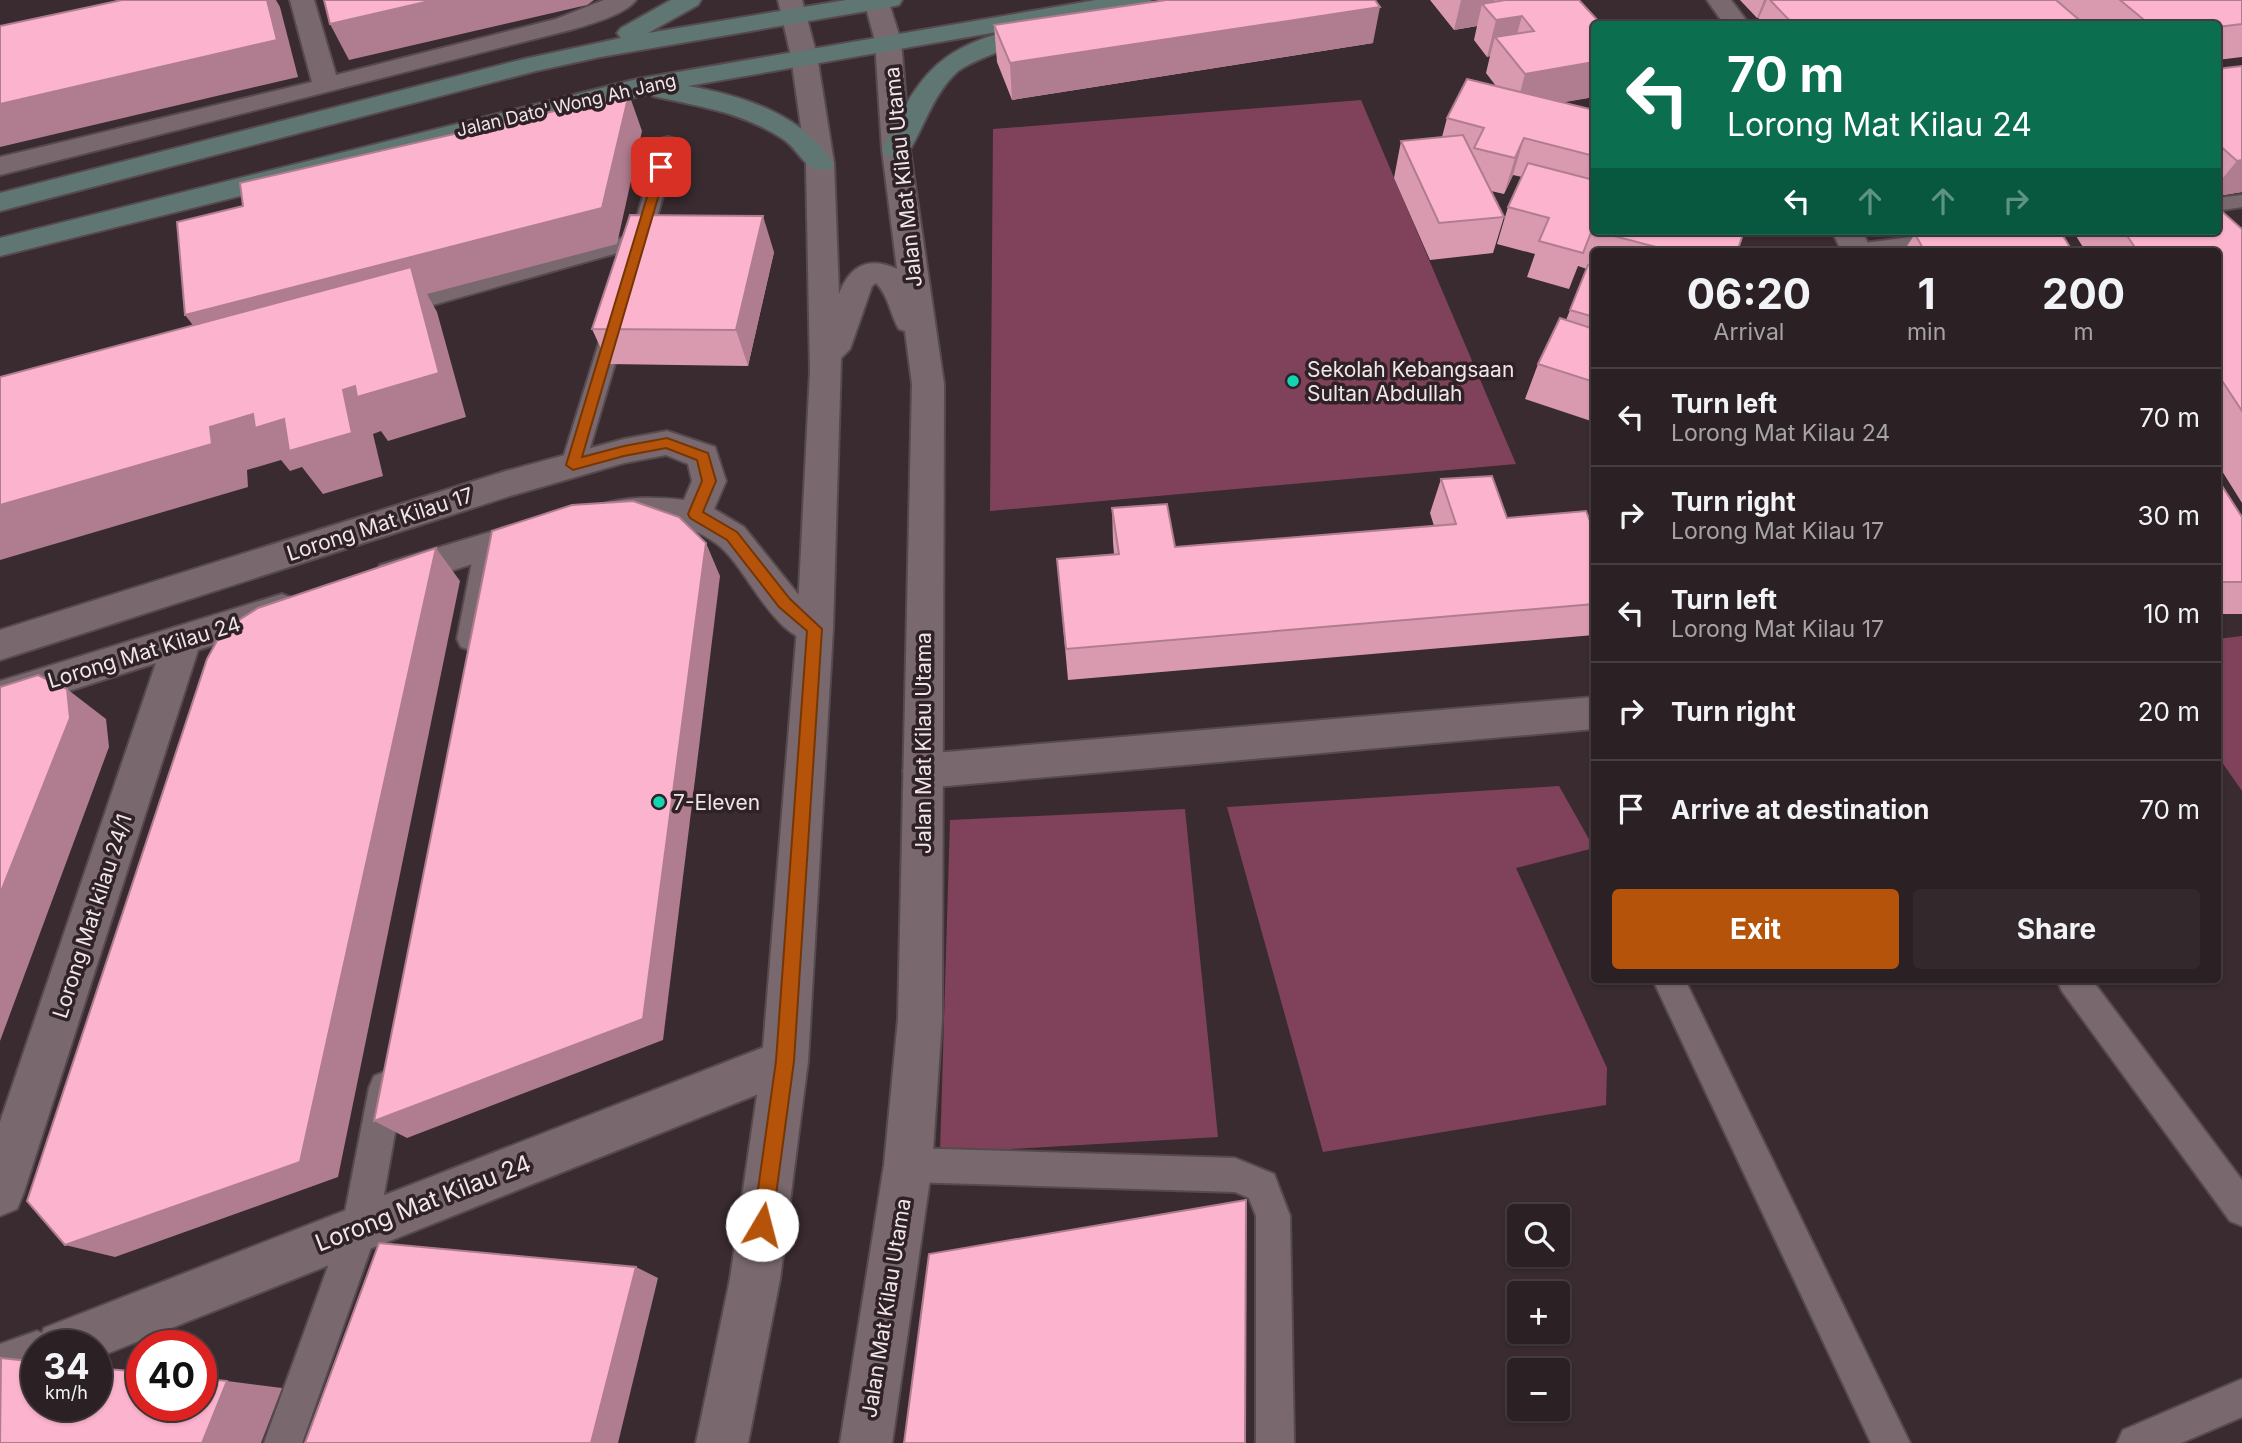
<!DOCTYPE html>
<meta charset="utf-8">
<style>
body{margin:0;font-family:Inter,sans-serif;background:#33282b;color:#f1f3f6;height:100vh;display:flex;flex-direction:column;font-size:26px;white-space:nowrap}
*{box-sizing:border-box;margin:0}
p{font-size:23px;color:#a6a3a6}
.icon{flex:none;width:38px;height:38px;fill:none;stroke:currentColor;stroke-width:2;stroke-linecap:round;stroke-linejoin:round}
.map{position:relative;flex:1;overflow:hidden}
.details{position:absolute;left:1591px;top:248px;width:630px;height:735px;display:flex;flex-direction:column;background:#2b2023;border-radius:7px;box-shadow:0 2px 5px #0004,0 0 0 2px #473e41}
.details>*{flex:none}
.banner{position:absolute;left:1591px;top:21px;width:630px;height:214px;border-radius:7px;box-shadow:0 2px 5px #0004,0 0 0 2px #473e41;background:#0b6e4f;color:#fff;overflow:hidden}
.controls{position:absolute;left:1507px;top:1204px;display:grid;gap:14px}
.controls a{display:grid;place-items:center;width:63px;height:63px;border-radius:7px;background:#2b2023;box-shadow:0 2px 5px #0004,0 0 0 2px #473e41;font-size:35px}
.speed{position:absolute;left:21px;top:1330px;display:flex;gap:14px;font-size:35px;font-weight:700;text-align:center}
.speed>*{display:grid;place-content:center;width:91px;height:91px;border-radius:50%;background:#2b2023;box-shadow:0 2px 5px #0004,0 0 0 2px #473e41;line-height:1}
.speed small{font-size:18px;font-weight:400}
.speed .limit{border:10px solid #d22;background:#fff;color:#111}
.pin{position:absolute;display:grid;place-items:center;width:60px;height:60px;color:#fff;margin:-30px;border-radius:14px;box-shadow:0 4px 10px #0006}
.me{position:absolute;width:77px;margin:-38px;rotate:8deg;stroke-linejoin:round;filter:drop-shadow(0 0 5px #0008)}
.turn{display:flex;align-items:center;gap:24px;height:147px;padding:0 21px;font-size:32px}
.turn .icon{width:91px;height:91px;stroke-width:2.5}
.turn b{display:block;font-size:49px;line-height:60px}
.lanes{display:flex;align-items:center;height:66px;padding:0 21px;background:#0003;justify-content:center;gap:35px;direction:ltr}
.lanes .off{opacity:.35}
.eta{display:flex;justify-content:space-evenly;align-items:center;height:119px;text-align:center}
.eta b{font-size:42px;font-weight:700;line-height:49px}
.primary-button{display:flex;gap:14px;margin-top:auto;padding:14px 21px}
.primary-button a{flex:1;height:80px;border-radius:7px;background:#b45309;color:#fff;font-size:28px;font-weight:700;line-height:80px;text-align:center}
.primary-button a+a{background:#33282b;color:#f1f3f6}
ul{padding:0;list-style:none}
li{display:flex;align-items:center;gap:21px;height:98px;padding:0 21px;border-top:2px solid #473e41}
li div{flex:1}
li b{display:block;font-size:26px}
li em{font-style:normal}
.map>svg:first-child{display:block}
.green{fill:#7f425a}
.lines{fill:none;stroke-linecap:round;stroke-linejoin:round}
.service-casing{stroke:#564a4e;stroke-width:4}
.minor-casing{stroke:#564a4e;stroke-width:4}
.tertiary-casing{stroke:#564a4e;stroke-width:4}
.secondary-casing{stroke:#564a4e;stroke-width:4}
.service{fill:#79696e;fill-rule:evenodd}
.minor{fill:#79696e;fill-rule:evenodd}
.tertiary{fill:#79696e;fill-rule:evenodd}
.secondary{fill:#5f7673;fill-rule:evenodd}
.wall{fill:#d99ab0}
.shaded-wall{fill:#b07d90}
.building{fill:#fcb3cd;stroke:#b07d90;stroke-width:2}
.route{fill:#b45309;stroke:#753606;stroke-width:2}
.poi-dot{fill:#13d5b3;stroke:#2f2126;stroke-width:2.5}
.labels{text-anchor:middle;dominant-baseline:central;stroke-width:7;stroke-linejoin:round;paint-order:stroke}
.far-street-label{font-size:18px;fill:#efe6e9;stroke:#2f2126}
.street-label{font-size:21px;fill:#efe6e9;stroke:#2f2126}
.poi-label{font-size:21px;fill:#efe6e9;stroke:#2f2126;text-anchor:start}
.near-street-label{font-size:24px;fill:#efe6e9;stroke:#2f2126}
</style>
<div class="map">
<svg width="2242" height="1443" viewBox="0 0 2242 1443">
<rect width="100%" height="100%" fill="#392b2f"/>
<!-- green -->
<g class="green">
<polygon points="1361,100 1516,464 990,511 993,129"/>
<polygon points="2242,636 2242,791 2217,755 2217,639"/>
<polygon points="1559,786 1594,848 1516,868 1607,1068 1606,1105 1323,1152 1227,807"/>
<polygon points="1185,809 1218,1137 940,1153 950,820"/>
</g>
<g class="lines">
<!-- service casing -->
<g class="service-casing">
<g id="service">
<polygon points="668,137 675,139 678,143 646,256 630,256 628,250 394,316 386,314 383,309 386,304 632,235 658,143 661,139"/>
<polygon points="2242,195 2242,207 2217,211 2217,198"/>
<polygon points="1957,231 2019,231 2015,236 2008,238 1901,252 1846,251 1849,246 1857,244"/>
<polygon points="616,315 624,318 627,323 585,465 582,471 573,474 564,471 561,465 605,323 608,318"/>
<polygon points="488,536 497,539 501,546 483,639 479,647 470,650 461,647 457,639 475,546 479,539"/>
<polygon points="1653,980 1685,980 1910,1443 1871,1443"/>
<polygon points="2057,980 2092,980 2242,1180 2242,1226 2230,1221 2062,991"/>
<polygon points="386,1071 398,1076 403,1088 378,1228 302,1443 264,1443 342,1228 369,1088 374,1076"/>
<polygon points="908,1148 1235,1158 1274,1174 1290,1216 1294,1443 1256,1443 1256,1216 1249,1198 1235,1192 908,1182 896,1177 891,1165 896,1153"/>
<polygon points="2242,1379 2242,1417 2181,1443 2117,1443 2123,1430"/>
</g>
</g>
<!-- minor casing -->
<g class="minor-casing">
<g id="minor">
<path d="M290,0H314L336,75L556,19L604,0H636C626,14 591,24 574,29L0,175V157L312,82Z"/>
<polygon points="1707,0 1731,0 1749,24 1724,24"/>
<polygon points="1832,231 1862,231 1872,252 1842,252"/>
<path d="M667,431L715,447L726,481L714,509L744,527L797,593L828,619L833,629L828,639C779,656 749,567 717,544C697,529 673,521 647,524C631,525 616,528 600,523L595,514L600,505C627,496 656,497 684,500L692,481L688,464L666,455L624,463L510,496L0,660V630L506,471L624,439Z"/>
<polygon points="540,517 552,521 557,530 552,539 393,589 380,585 375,575 380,565"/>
<polygon points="282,594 295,599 300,609 295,619 198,650 24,1192 17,1209 0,1216 0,1122 156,663 0,713 0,681"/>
<polygon points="1594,697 1594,729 923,788 909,783 903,771 909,759 923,754"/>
<polygon points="785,1039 801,1045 808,1061 801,1077 96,1358 96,1346 37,1346 37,1381 0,1396 0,1344 37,1331 42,1333 44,1328 62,1321"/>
</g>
</g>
<!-- tertiary casing -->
<g class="tertiary-casing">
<path id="tertiary" d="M778,0H802L817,56L834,163L839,294C850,265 869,256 897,269L882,150L875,41L864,0H888L901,41L910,150L944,384L942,1019L932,1165L892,1443H840L884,1165L898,1019L912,384L905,331L899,329C890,314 889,296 876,283L872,286L850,349L841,358L833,629L808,1061L780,1279L748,1443H696L730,1279L762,1061L797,629L810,371L806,163L791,56Z"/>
</g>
<!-- secondary casing -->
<g class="secondary-casing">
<g id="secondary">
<polygon points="671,0 701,0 698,5 648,33 846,0 902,0 899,5 890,7 600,57 536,71 0,211 0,193 524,59 621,38 617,33 621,28"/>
<path d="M1096,0H1151L1148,5L1139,7L688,86C744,96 801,114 834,163L830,169C805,175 801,151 783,139C740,111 700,107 653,96L651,93L0,256V238L637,79Z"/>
<path d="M1012,30L1021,33L1025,38C1018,47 973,59 957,72C932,95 924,129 906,156L896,158L886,156L882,150C917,81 932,50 1012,30Z"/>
</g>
</g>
<!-- service -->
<use href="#service" class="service"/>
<!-- minor -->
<use href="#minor" class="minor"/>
<!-- tertiary -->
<use href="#tertiary" class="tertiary"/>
<!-- secondary -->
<use href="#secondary" class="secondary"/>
</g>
<!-- wall -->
<g class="wall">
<polygon points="1430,0 1579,0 1594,24 1594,97 1562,102 1594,110 1594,231 1737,252 1594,252 1594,422 1525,399 1538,364 1566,320 1587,269 1578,266 1569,289 1527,277 1535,254 1497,244 1508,207 1522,177 1513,175 1504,194 1491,191 1504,217 1493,253 1430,260 1394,178 1401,141 1442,137 1447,118 1496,86 1486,73 1490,56 1487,57 1474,40 1477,26 1454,30"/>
<polygon points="1740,0 2242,0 2242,57 2217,60 2217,24 1756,24 1759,18 1757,18"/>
<polygon points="994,25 1373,43 1012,100 997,62"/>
<polygon points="2242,66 2242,192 2217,196 2217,69"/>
<polygon points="2242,229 2242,503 2217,463 2217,252 2086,252 2076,236 2080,231 2217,231"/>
<polygon points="1915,234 2073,252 1903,252"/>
<polygon points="774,252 748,366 608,364 592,329"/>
<polygon points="2217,478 2242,517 2242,614 2217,614"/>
<polygon points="1441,479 1507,518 1594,531 1594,635 1068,680 1057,559 1114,554 1113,542 1112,508 1175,547 1434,526 1430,513"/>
</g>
<!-- shaded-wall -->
<g class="shaded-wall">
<polygon points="267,0 276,0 280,7 298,77 0,147 0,104"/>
<polygon points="434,0 594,0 587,5 349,60 330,24"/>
<polygon points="1461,0 1494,0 1491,14 1482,4 1477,26 1454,30"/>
<polygon points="1764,0 1767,0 1759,18 1757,18"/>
<polygon points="1380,7 1373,43 1012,100 1010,63"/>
<polygon points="1522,16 1512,53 1495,37 1490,56 1487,57 1496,20"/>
<polygon points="1594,62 1594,97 1515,111 1525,74"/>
<polygon points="629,94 642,131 617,244 427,294 437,312 466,417 388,441 381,431 373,434 383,476 323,494 302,467 290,471 281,460 247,470 248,487 0,560 0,505 210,427 253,414 355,386 439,373 213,351 185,315"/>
<polygon points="1524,138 1513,175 1504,194 1515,158"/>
<polygon points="2242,160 2242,192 2217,196 2217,185 2237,161"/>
<polygon points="763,216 774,252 748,366 736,330"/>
<polygon points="1903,231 1918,231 1902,234"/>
<polygon points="706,543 720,576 663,1040 407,1138 374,1121"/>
<polygon points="436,548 460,581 338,1177 115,1257 65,1245"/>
<polygon points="67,689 106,719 109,747 0,1041 0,894"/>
<polygon points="636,1267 658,1278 618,1443 591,1443"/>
<polygon points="227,1381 282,1388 261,1443 202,1443"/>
</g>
<!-- building -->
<g class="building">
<polygon points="122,0 267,0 277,40 0,104 0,26"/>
<polygon points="324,0 434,0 330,24"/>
<polygon points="1166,0 1375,0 1380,7 1010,63 994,25"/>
<polygon points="1505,0 1579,0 1601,24 1594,24 1594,62 1525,74 1495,37 1534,31 1522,16 1496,20 1482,4"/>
<polygon points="1770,0 2056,0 2084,24 1793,24"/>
<polygon points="2120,0 2242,0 2242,24 2217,27 2217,24 2149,24"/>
<polygon points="2242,66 2242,160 2237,161 2217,143 2217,69"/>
<polygon points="1467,79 1594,110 1594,156 1524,138 1515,158 1474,148 1484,128 1447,118"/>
<polygon points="629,94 602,208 185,315 177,222 243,206 240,183"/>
<polygon points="1463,135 1504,217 1439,223 1401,141"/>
<polygon points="1528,163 1594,180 1594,231 1592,230 1583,253 1539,241 1549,218 1508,207"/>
<polygon points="2217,207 2242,229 2242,411 2217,373 2217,252 2138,252 2124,231 2217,231"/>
<polygon points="630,215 763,216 736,330 592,329"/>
<polygon points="1595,231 1744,231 1737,252 1675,252"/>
<polygon points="1926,231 2060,231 2073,252 1925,252 1915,234"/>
<polygon points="1588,265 1594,266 1594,317 1570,310"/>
<polygon points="411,267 439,373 357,397 355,386 343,390 352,433 289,451 284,419 255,428 253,414 210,427 212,444 0,505 0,377"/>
<polygon points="1560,318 1594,329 1594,382 1538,364"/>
<polygon points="1492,476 1507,518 1586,511 1594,531 1594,604 1066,649 1057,559 1119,554 1112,508 1167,504 1175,547 1456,524 1441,479"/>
<polygon points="2217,478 2242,517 2242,582 2217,582"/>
<polygon points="633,501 679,517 706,543 643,1019 374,1121 492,531 572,505"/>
<polygon points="436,548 300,1162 65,1245 27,1201 207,659 223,630 258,608"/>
<polygon points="38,675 67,689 70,718 0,894 0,687"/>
<polygon points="1246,1200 1245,1443 904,1443 929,1254"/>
<polygon points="379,1243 636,1267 591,1443 305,1443"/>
<polygon points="1,1358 37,1362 37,1405 96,1405 96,1368 142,1372 142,1405 201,1405 201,1378 227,1381 202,1443 0,1443"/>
</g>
<!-- route -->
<polygon class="route" points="657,164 667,167 582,457 624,446 667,438 708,453 716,481 703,512 737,532 790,599 822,629 794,1061 772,1225 770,1232 762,1235 755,1232 753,1225 776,1061 807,631 779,607 727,540 690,518 688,514 702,481 697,460 666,448 624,456 573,470 566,465"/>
<!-- markers -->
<g class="poi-dot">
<circle cx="1293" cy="381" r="7"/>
<circle cx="659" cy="802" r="7"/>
</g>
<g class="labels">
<!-- far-street labels -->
<g class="far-street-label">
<text transform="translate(566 105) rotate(-13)">Jalan Dato' Wong Ah Jang</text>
</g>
<!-- street labels -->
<g class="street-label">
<text transform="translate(903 177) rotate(-96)">Jalan Mat Kilau Utama</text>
<text transform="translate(380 524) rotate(-18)">Lorong Mat Kilau 17</text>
<text transform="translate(144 652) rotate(-17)">Lorong Mat Kilau 24</text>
<text transform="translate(923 743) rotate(-90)">Jalan Mat Kilau Utama</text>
<text transform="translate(92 916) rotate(-72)">Lorong Mat kilau 24/1</text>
<text transform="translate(886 1308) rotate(-81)">Jalan Mat Kilau Utama</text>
</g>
<!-- poi labels -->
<g class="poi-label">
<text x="1307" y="369">Sekolah Kebangsaan<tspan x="1307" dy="24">Sultan Abdullah</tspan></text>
<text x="673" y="802">7-Eleven</text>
</g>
<!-- near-street labels -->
<g class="near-street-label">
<text transform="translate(423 1203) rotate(-21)">Lorong Mat Kilau 24</text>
</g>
</g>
</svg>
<div class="controls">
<a><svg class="icon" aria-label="search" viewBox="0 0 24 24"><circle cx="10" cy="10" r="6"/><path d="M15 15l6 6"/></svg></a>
<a>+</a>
<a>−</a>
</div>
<div class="speed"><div>34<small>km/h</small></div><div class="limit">40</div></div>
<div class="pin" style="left:661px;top:167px;background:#d93025"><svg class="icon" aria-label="arrive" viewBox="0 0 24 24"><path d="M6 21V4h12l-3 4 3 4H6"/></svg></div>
<svg class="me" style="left:762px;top:1225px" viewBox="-20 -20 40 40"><circle r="19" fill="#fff"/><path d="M0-13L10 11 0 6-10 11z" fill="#b45309"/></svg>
<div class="banner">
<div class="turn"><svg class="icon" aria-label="left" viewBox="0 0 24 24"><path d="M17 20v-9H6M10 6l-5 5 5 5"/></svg><div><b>70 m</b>Lorong Mat Kilau 24</div></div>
<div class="lanes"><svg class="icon" aria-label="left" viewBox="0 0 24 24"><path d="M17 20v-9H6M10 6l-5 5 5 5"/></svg><svg class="icon off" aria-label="ahead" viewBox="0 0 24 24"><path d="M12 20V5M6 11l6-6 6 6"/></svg><svg class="icon off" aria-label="ahead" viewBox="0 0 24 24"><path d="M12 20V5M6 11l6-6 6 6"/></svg><svg class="icon off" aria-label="right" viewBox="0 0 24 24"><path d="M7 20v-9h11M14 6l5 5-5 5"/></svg></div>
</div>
<section class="details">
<div class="eta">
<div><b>06:20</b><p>Arrival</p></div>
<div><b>1</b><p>min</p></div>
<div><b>200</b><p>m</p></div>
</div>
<ul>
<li><svg class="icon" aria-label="left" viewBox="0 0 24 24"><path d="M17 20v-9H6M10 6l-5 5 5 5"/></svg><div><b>Turn left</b><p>Lorong Mat Kilau 24</p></div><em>70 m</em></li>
<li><svg class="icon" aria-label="right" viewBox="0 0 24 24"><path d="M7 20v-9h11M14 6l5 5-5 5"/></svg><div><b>Turn right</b><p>Lorong Mat Kilau 17</p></div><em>30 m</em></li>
<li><svg class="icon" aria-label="left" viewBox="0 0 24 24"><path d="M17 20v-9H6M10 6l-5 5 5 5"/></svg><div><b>Turn left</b><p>Lorong Mat Kilau 17</p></div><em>10 m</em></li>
<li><svg class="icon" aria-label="right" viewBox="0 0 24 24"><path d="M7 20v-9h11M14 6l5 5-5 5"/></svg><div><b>Turn right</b></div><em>20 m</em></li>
<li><svg class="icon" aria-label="arrive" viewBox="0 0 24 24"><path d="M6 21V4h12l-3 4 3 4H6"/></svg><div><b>Arrive at destination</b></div><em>70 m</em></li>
</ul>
<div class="primary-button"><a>Exit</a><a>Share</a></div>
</section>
</div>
